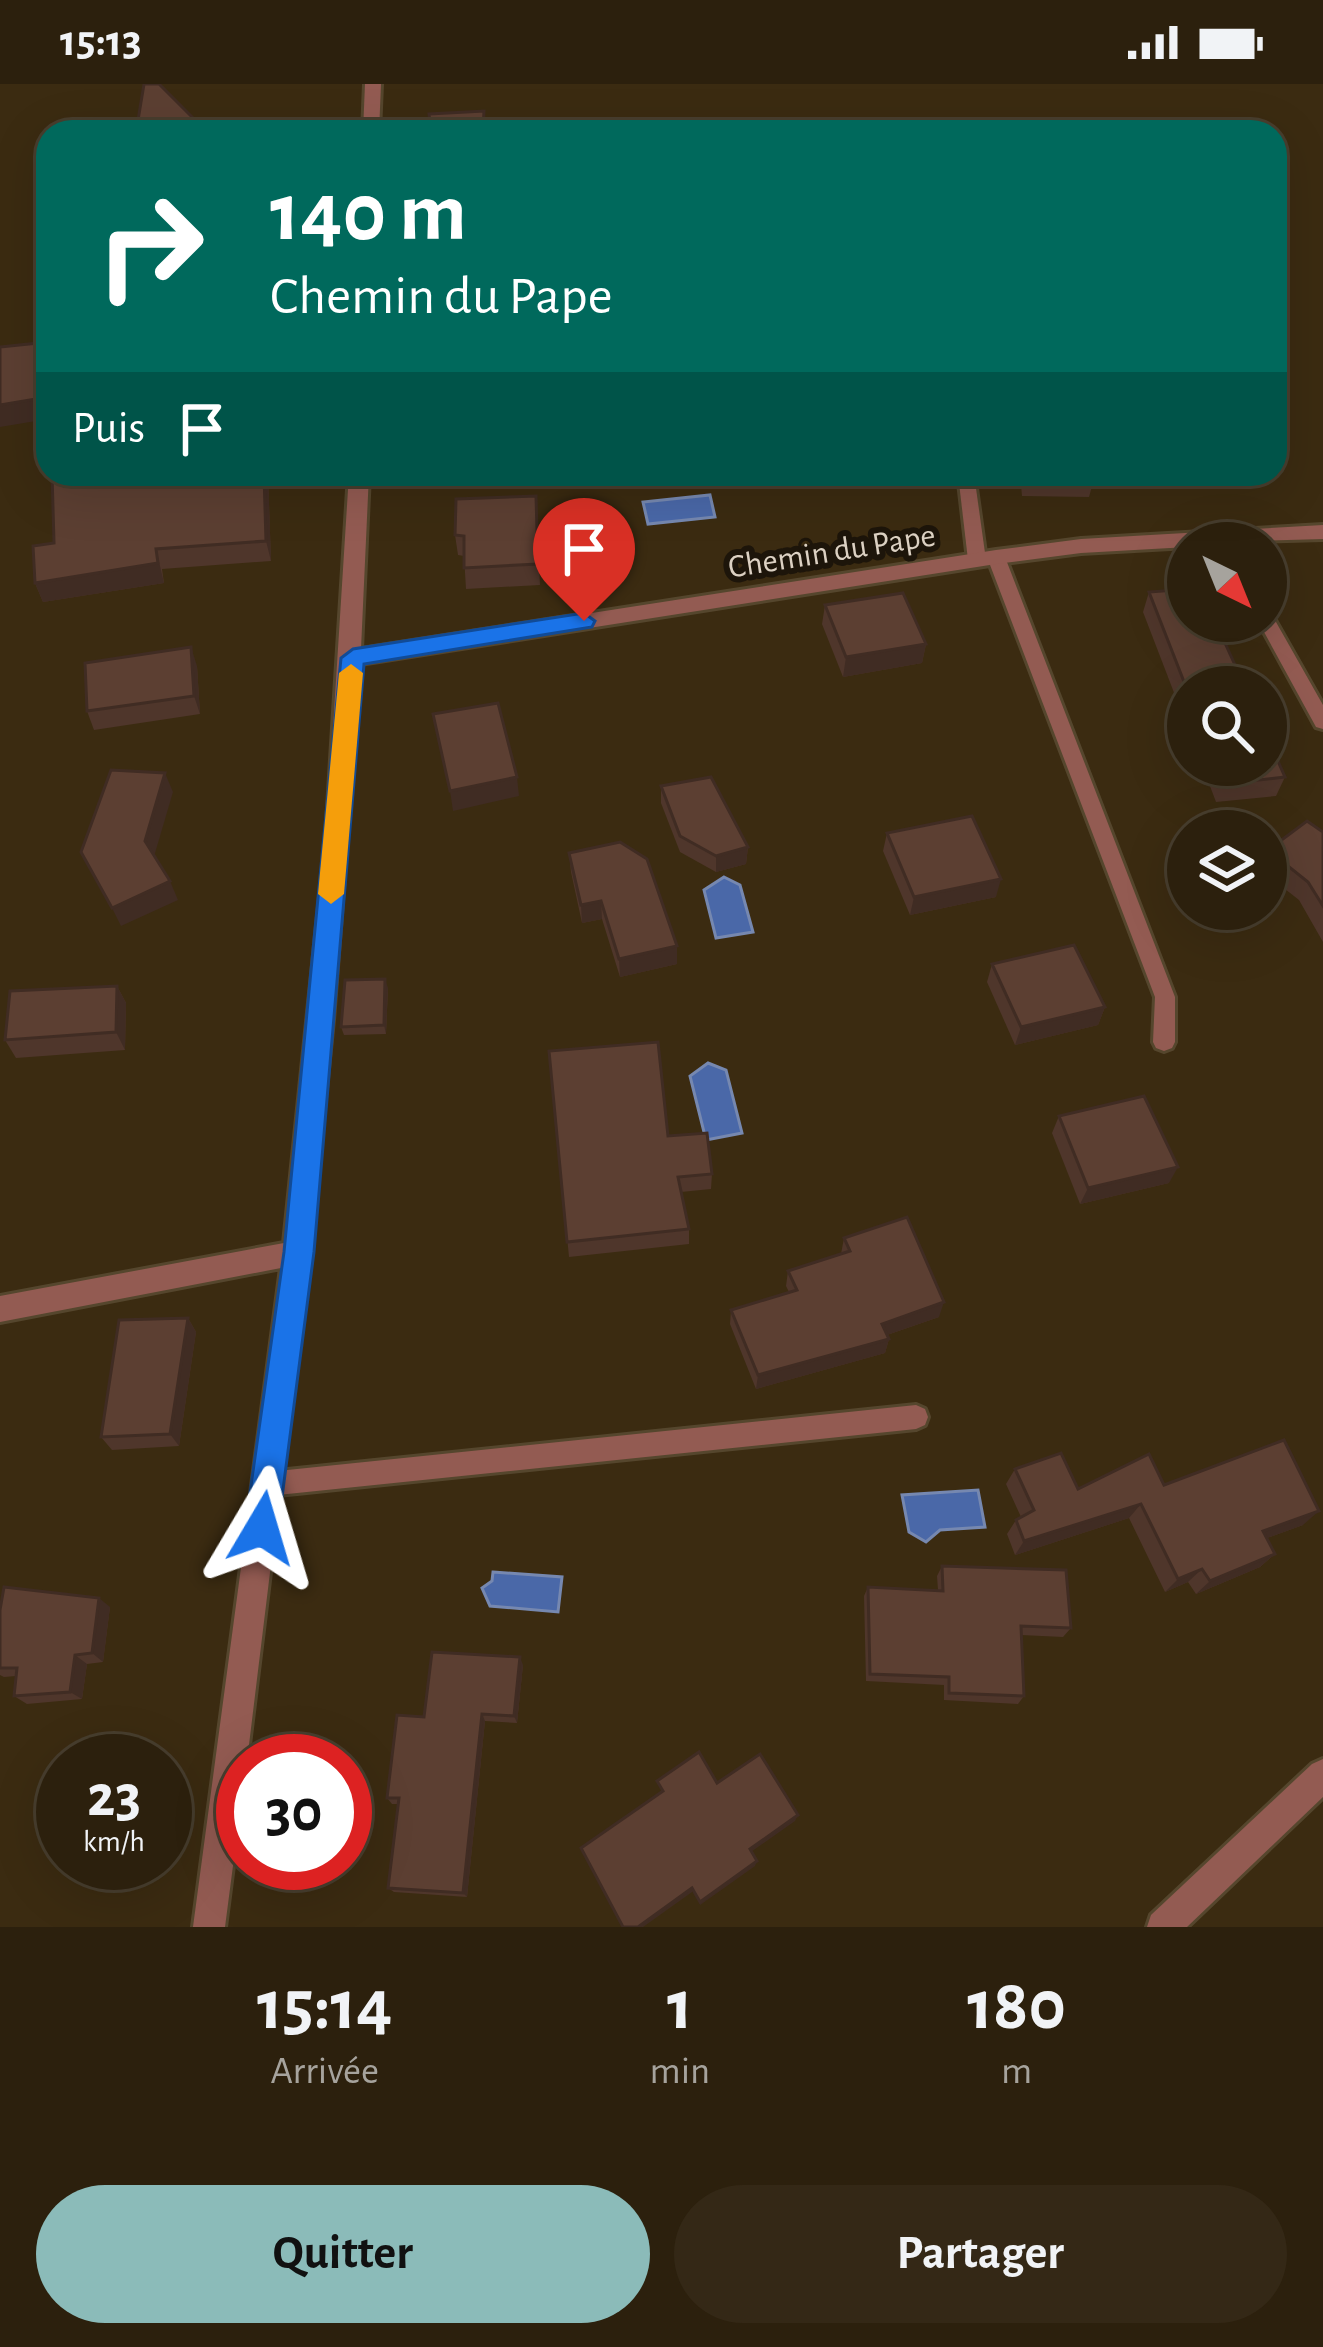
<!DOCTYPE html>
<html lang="fr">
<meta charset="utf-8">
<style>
body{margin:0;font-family:"Alegreya Sans",sans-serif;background:#342816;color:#f1f3f6;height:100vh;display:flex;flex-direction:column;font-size:45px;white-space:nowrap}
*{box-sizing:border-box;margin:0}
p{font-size:39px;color:#a6a39d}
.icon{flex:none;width:66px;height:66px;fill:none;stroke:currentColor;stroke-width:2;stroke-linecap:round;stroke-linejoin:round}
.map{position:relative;height:1843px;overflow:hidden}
.side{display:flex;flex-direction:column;background:#2c200d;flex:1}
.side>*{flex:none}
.hud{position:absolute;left:36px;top:36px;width:1251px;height:366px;border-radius:36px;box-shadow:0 12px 48px #0002,0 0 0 3px #483e2e;background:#00695c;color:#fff;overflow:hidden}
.needle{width:78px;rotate:137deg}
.controls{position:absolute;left:1167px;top:438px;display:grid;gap:24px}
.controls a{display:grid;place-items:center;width:120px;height:120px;border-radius:50%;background:#2c200d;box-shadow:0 12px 48px #0002,0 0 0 3px #483e2e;font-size:60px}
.speed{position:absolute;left:36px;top:1650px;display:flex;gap:24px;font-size:60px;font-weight:700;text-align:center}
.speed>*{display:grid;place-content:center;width:156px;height:156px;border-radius:50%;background:#2c200d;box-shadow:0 12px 48px #0002,0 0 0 3px #483e2e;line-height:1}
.speed small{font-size:30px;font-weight:400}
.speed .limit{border:18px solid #d22;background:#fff;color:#111}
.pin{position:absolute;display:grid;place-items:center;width:102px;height:102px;color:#fff;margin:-123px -51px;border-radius:50% 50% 50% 0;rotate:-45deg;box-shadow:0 0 12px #0007}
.pin .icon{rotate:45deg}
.me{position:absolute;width:132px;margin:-66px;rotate:7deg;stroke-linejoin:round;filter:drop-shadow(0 0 9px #0008)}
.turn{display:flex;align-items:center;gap:42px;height:252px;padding:0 36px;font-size:54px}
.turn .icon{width:156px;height:156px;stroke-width:2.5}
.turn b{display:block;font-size:84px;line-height:102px}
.then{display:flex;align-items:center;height:114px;padding:0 36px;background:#0003;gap:24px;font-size:45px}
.eta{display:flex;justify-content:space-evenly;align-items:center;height:204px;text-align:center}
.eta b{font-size:72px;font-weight:700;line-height:84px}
.button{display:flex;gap:24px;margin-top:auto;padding:24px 36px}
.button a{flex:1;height:138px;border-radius:72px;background:#8bbbb9;color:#111;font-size:48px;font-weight:700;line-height:138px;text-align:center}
.button a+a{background:#342816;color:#f1f3f6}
.status{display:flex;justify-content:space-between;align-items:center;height:84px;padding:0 60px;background:#2c200d;direction:ltr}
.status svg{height:33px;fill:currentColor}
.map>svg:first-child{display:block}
.water{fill:#4a68a8;stroke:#7688b0;stroke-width:3}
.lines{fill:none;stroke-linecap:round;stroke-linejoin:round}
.lane-casing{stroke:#55462d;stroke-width:6}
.street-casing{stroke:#55462d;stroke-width:6}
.lane{fill:#935b52;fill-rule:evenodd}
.street{fill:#935b52;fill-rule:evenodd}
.wall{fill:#4f362b}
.shaded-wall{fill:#402c23}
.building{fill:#5c3f32;stroke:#402c23;stroke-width:3}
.route{fill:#1a73e8;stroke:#114b97;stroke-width:3}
.slow{fill:#f59e0b}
.labels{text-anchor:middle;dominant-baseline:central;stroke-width:12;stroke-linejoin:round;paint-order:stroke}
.street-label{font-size:33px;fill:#dcd1c3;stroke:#1d150a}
</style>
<div class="status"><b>15:13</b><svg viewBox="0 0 49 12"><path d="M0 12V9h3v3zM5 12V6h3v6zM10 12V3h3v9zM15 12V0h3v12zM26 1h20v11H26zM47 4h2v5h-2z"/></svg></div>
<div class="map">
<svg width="1323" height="1843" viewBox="0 0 1323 1843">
<rect width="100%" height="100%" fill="#3b2b11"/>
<!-- water -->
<g class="water">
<polygon points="710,411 715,433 648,440 643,418"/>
<polygon points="724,793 740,801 753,848 716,854 704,806"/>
<polygon points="708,979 726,986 742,1049 706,1056 690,992"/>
<polygon points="978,1406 985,1443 940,1446 926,1458 909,1448 902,1411"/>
<polygon points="493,1488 562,1493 558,1528 490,1522 482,1504 492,1497"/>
</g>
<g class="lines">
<!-- lane casing -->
<g class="lane-casing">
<g id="lane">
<polygon points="958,390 974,390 986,476 977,482 968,476"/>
<polygon points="996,467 1005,473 1175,913 1175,958 1172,964 1164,967 1156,964 1153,958 1155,913 987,473"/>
<polygon points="1266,529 1272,531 1323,621 1323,645 1316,643 1258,537 1266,537"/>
<polygon points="916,1321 925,1325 928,1333 925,1341 916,1345 268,1412 259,1409 256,1400 259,1391 268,1388"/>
</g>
</g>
<!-- street casing -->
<g class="street-casing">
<g id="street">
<polygon points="365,0 381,0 379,48 363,48"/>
<polygon points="349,390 369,390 361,565 996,466 1081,455 1323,441 1323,455 1188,459 1188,463 1081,469 996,480 360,580 333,936 310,1162 312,1168 308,1177 247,1677 243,1677 243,1705 225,1843 193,1843 281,1184 0,1238 0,1212 284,1159 326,755"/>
<polygon points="1323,1675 1323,1713 1187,1843 1147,1843 1151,1831 1312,1680"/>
</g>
</g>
<!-- lane -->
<use href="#lane" class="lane"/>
<!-- street -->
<use href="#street" class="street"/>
</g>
<!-- wall -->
<g class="wall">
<polygon points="268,390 271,477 162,485 164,499 43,518 35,499 54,459"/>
<polygon points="1020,390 1189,390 1094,395 1089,413 1022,412"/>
<polygon points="536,412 540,501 466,505 464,472 458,471 455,451"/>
<polygon points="1149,508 1188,603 1188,645 1143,528"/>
<polygon points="825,521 926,560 922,579 843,593 822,540"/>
<polygon points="197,582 200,630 94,646 87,627"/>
<polygon points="1202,681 1266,681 1285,693 1276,712 1216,718"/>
<polygon points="661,702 748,763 746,780 716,788 680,768 661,719"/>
<polygon points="1323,748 1323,858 1299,816 1266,790 1268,766"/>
<polygon points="887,749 996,813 910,831 883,767"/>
<polygon points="569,769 677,862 677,880 620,893 602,835 582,839 571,788"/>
<polygon points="992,880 1105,923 1098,941 1015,961 987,898"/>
<polygon points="117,902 126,919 125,966 16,974 5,956"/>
<polygon points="388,904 386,950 344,951 341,943"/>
<polygon points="549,967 668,1052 712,1090 711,1105 681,1108 689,1145 689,1160 569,1173"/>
<polygon points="1059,1032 1169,1099 1080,1120 1052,1049"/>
<polygon points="844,1154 939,1233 887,1251 889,1255 885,1269 756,1305 730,1240 731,1226 789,1208 786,1202 788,1187 841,1170"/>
<polygon points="188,1234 196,1248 179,1362 112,1366 101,1353"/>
<polygon points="1015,1385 1078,1405 1164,1401 1303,1441 1267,1454 1275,1470 1260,1483 1196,1510 1188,1498 1165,1508 1129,1434 1015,1471 1007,1450 1016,1436 1021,1433 1006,1400"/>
<polygon points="942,1482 1071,1544 1063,1553 1021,1551 1024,1612 1018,1620 944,1616 944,1601 866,1597 864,1512 868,1503 938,1506 937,1492"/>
<polygon points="110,1523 103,1578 87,1580 82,1615 27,1620 14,1612 16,1592 4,1593 0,1591 0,1526"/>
<polygon points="523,1581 517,1639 485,1637 467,1813 394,1808 388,1804 398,1720 392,1720 387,1714 424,1633"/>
</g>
<!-- shaded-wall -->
<g class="shaded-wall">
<polygon points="48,313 48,335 0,343 0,321"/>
<polygon points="264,390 268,390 271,477 266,457"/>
<polygon points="156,465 164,499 43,518 35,499"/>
<polygon points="926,560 922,579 843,593 846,573"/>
<polygon points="191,563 197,582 200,630 194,612"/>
<polygon points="165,689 173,708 153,776 145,757"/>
<polygon points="517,693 519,712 453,727 450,707"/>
<polygon points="748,763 746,780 716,788 716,772"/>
<polygon points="1001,795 996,813 910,831 914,813"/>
<polygon points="170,797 178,816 121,842 112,824"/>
<polygon points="601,817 602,835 582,839 581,821"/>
<polygon points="677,862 677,880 620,893 619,875"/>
<polygon points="385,895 388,904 386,950 384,941"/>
<polygon points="117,902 126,919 125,966 116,948"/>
<polygon points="1105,923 1098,941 1015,961 1021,943"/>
<polygon points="1178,1083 1169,1099 1080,1120 1088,1104"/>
<polygon points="944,1218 939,1233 878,1254 882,1240"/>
<polygon points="188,1234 196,1248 179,1362 170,1350"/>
<polygon points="889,1255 885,1269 756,1305 758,1291"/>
<polygon points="1141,1420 1129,1434 1015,1471 1024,1457"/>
<polygon points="1319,1427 1303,1441 1248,1461 1263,1447"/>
<polygon points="1275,1470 1260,1483 1196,1510 1210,1497"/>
<polygon points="1202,1485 1188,1498 1165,1508 1178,1495"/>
<polygon points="99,1514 110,1523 103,1578 92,1569"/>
<polygon points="75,1571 87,1580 82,1615 70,1608"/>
<polygon points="520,1573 523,1581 517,1639 514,1632"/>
<polygon points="482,1630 485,1637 467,1813 463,1809"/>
<polygon points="798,1731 795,1737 748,1770 750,1765"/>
<polygon points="757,1777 755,1782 700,1821 700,1818"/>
<polygon points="692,1804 692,1808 643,1843 638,1843"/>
</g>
<!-- building -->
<g class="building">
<polygon points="144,0 159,0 206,47 136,48"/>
<polygon points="484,27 483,48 431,48 429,30"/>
<polygon points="48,258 48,313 0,321 0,263"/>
<polygon points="52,390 264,390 266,457 156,465 158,479 35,499 33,462 54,459"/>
<polygon points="1026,390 1094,390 1094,394 1026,392"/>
<polygon points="536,412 538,480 464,484 464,452 455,451 456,415"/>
<polygon points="1188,505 1188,537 1215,537 1245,603 1188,603 1188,608 1149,508"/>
<polygon points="903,509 926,560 846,573 825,521"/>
<polygon points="191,563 194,612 87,627 85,579"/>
<polygon points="498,619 517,693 450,707 433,630"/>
<polygon points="1266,650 1285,693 1224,700 1217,681 1266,681"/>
<polygon points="111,686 165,689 145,757 170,797 112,824 81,768"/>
<polygon points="711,693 748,763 716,772 680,752 661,702"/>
<polygon points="972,732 1001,795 914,813 887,749"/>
<polygon points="1307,737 1323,748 1323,822 1308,798 1268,766"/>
<polygon points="620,758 647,775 677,862 619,875 601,817 581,821 569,769"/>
<polygon points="1074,861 1105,923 1021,943 992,880"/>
<polygon points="385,895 384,941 341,943 345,896"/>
<polygon points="117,902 116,948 5,956 10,907"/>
<polygon points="658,958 668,1052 707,1049 712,1090 678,1093 689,1145 567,1158 549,967"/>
<polygon points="1144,1012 1178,1083 1088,1104 1059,1032"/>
<polygon points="907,1133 944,1218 882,1240 889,1255 758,1291 731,1226 797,1206 788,1187 850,1167 844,1154"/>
<polygon points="188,1234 170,1350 101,1353 119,1236"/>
<polygon points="1284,1356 1319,1427 1263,1447 1275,1470 1210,1497 1202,1485 1178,1495 1141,1420 1024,1457 1016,1436 1034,1426 1015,1385 1061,1369 1078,1405 1149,1370 1164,1401"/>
<polygon points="942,1482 1066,1486 1071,1544 1021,1542 1024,1612 949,1609 949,1593 870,1590 868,1503 943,1507"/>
<polygon points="4,1503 99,1514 92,1569 75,1571 70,1608 14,1612 17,1584 0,1584 0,1526"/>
<polygon points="432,1568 520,1573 514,1632 482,1630 463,1809 388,1804 399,1714 387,1714 397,1631 424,1633"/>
<polygon points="699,1668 717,1699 760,1670 798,1731 750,1765 757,1777 700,1818 692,1804 638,1843 623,1843 581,1764 663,1707 657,1697"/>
</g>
<!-- route -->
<polygon class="route" points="584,529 595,537 592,543 364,580 314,1168 278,1444 274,1456 262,1460 250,1456 245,1444 284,1168 341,574 353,565"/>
<!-- slow -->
<polygon class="slow" points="351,580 363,589 344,810 331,820 318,810 339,589"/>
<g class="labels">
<!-- street labels -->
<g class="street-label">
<text transform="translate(832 468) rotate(-9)">Chemin du Pape</text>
</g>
</g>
</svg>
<div class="controls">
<a><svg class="needle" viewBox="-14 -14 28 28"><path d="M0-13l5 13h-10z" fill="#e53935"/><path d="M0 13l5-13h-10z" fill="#a6a39d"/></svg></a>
<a><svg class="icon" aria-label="search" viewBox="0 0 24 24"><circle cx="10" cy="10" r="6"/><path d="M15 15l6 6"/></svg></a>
<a><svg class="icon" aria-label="layers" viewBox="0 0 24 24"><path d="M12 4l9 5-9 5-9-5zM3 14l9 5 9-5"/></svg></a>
</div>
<div class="speed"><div>23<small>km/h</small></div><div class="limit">30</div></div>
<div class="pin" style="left:584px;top:537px;background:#d93025"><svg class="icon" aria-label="arrive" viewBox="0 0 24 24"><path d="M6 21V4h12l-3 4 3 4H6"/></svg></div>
<svg class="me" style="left:262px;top:1444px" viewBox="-20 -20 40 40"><path d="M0-17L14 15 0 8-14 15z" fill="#1a73e8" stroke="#fff" stroke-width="4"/></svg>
<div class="hud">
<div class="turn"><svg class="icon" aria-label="right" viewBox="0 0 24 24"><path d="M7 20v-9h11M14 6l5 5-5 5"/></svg><div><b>140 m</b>Chemin du Pape</div></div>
<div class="then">Puis<svg class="icon" aria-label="arrive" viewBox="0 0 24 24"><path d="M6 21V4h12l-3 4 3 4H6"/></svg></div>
</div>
</div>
<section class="side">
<div class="eta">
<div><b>15:14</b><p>Arrivée</p></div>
<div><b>1</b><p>min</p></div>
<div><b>180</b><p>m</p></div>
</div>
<div class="button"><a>Quitter</a><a>Partager</a></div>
</section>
